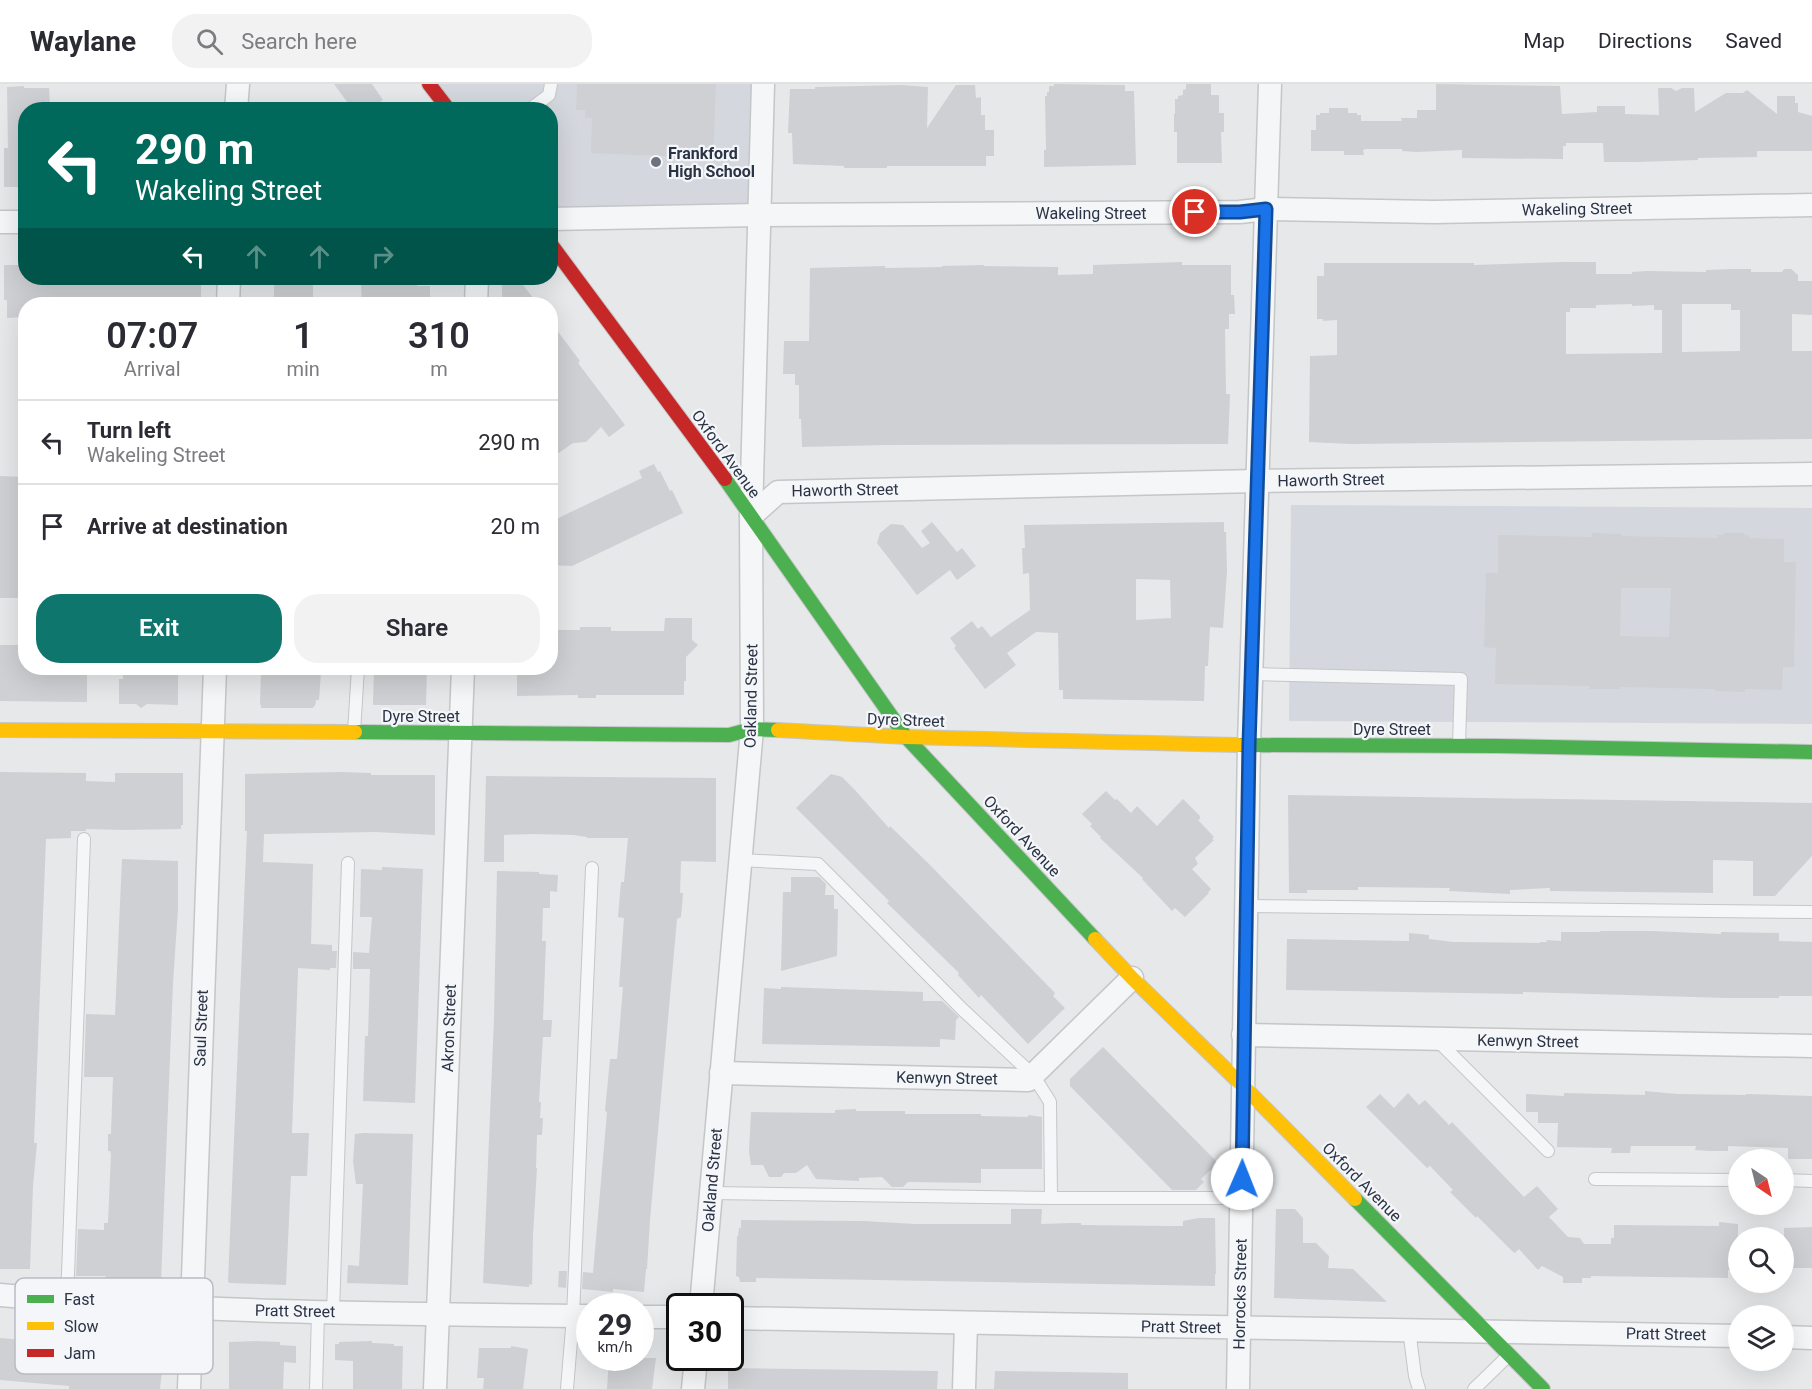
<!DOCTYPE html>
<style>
body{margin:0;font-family:Roboto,sans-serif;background:#f2f2f3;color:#2b2b33;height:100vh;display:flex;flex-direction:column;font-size:22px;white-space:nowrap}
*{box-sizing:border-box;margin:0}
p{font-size:20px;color:#7c7c81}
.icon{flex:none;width:33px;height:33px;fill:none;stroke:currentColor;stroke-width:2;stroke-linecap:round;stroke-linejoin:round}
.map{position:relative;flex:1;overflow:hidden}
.sheet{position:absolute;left:18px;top:213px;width:540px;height:378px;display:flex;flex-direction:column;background:#fff;border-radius:24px;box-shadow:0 6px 24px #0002}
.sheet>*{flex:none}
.hud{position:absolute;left:18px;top:18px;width:540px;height:183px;border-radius:24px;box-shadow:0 6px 24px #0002;background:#00695c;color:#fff;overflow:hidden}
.needle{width:39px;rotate:145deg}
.fabs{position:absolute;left:1728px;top:1065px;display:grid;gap:12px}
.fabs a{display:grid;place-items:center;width:66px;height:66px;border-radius:50%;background:#fff;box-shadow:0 6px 24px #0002;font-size:30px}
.speed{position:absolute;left:576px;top:1209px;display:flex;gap:12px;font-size:30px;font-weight:700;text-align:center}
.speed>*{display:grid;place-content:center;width:78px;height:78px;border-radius:50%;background:#fff;box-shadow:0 6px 24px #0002;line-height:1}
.speed small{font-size:15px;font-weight:400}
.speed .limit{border:3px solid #111;border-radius:9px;background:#fff;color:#111}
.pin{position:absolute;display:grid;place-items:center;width:51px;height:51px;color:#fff;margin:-26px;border:3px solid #fff;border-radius:50%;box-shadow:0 2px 6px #0007}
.me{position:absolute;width:66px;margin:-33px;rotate:1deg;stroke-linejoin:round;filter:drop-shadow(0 0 4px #0008)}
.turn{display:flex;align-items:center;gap:21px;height:126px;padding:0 18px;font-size:27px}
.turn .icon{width:78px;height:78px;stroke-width:2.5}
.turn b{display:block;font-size:42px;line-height:51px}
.lanes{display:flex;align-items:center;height:57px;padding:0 18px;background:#0003;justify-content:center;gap:30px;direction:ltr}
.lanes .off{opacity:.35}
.eta{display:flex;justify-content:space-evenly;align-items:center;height:102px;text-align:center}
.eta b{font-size:36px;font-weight:600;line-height:42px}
.cta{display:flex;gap:12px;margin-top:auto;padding:12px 18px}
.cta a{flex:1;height:69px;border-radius:24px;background:#0f766e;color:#fff;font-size:24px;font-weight:600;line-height:69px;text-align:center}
.cta a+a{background:#f2f2f3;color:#2b2b33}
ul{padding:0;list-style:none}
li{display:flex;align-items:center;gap:18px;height:84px;padding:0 18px;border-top:2px solid #e1e1e2}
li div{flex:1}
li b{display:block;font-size:22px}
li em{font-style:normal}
header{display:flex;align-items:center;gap:36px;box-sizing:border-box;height:84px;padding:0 30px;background:#fff;border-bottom:2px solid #e1e1e2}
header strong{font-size:28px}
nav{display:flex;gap:33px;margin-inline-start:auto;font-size:21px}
.search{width:420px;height:54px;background:#f2f2f3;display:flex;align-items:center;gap:15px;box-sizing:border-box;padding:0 21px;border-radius:24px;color:#7c7c81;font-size:22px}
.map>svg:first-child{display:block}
.built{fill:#d4d7dd}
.building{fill:#ced0d3;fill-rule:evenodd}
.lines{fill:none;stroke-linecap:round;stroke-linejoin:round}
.lane-casing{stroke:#c4c6c8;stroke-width:14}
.street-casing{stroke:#c4c6c8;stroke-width:25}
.fast-casing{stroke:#c4c6c8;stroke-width:16}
.slow-casing{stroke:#c4c6c8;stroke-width:16}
.jam-casing{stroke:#c4c6c8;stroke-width:16}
.lane{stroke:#f5f6f7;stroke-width:12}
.street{stroke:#f5f6f7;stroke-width:22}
.fast{stroke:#4caf50;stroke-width:14}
.slow{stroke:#ffc107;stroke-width:14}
.jam{stroke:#c62828;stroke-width:14}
.route-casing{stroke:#114b97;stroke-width:15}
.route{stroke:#1a73e8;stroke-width:10}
.poi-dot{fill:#6c737f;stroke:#f4f6f9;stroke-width:2}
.labels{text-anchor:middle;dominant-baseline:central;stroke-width:4.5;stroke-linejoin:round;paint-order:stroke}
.poi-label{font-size:16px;font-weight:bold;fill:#2b3445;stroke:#f4f6f9;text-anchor:start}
.street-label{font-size:16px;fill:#2b3445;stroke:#f4f6f9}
.key{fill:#f4f6f9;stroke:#b8bcc3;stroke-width:1.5}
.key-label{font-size:16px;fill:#2b3445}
</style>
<header>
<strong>Waylane</strong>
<div class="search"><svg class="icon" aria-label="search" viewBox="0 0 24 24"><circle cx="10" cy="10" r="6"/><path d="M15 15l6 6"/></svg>Search here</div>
<nav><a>Map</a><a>Directions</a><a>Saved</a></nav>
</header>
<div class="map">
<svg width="1812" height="1305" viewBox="0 0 1812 1305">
<rect width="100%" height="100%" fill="#e6e8ea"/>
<!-- built -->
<g class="built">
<polygon points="429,0 763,0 759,131 551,135 550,26 449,25"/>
<polygon points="1291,421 1812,424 1812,640 1289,637"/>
</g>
<!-- building -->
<g class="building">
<polygon points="334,0 372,0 383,16 380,18 386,26 353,26"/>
<polygon points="577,0 716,0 713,74 591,69 592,34 585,34 585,26 576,26"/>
<polygon points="1054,0 1125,1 1125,7 1134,7 1136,81 1044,83 1044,66 1046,66 1045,12 1047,12 1047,8 1049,8 1049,2 1054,2"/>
<polygon points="1186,0 1211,0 1211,11 1219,11 1219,29 1224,29 1224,48 1221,48 1222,79 1177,79 1177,48 1174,48 1174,30 1175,30 1175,15 1178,15 1178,12 1183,11 1183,6 1186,5"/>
<polygon points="1436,0 1560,2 1562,30 1597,28 1597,22 1625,22 1625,30 1659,31 1658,4 1671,4 1676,7 1682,4 1694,4 1695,28 1726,9 1743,9 1747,6 1777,30 1777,12 1795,12 1795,19 1798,19 1798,28 1812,32 1812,67 1757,67 1757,73 1698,74 1698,76 1636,78 1604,78 1603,59 1566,59 1566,62 1563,62 1563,75 1462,74 1462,66 1416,68 1402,67 1402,65 1366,65 1363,66 1364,71 1344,71 1344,67 1311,67 1311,46 1316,46 1316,31 1320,31 1320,29 1329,29 1329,24 1348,24 1348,29 1357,29 1357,31 1361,31 1361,37 1402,37 1401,34 1417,34 1417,26 1436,26"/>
<polygon points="902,1 928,3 927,44 956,1 975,1 976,14 981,13 981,31 985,31 985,46 994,46 994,72 986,72 986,82 887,82 887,84 844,84 844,82 793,80 792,49 788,49 790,5 815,5 815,3"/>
<polygon points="24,2 24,4 49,4 50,23 26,24 26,103 4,103 4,64 8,64 7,3"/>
<polygon points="1182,178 1182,181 1231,181 1231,211 1234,211 1235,230 1229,230 1229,245 1225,245 1226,310 1230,310 1228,360 886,361 802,363 801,335 799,335 799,301 795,301 795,290 783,290 784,257 809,257 810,184 885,182 885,184 942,183 942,182 984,181 984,182 1058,183 1058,191 1093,190 1093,181"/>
<path d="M1564,178H1596V190H1632V188L1647,187L1706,188V186L1733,185H1751V188H1782L1784,185H1791L1798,191V197H1812V231L1792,230V267H1812V355L1351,360L1309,358L1310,272L1337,271V236L1323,237V235H1317V192H1324V179H1474V181ZM1632,220V222L1654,221V226H1662V269L1566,270V228H1570V224H1596V221ZM1682,220H1731V226H1740V267L1682,268Z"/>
<polygon points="4,181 26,181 26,194 201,194 201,218 198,218 198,220 26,220 26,233 7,234 7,216 4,216"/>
<rect x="274" y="194" width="39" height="26"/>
<polygon points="502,195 519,196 538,220 502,220"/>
<polygon points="415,199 418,202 430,202 430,220 362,220 361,201 364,200"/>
<polygon points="550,237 580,277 578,279 625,341 609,353 601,343 586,358 573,359 550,375"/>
<polygon points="654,380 658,388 660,387 670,407 672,406 683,429 572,482 550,481 550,438 642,394 639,387"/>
<polygon points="0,392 26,393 26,514 0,514"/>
<polygon points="932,438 957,468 962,464 976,482 957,496 950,486 917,511 877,459 880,449 891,440 903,441 922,464 930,459 921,447"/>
<path d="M1224,438V448H1226L1227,487L1223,544L1210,543L1208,582H1205L1204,617L1063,615V606H1059L1058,549L1036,548L1007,569L1016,581L985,605L954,564L956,562L950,554L972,537L978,545L982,542L991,553L1030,526L1029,489L1023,490L1022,464H1025L1024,441ZM1136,495L1170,496L1171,534L1136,536Z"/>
<path d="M1592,449L1621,450V452L1717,454V451H1724V449H1744V451L1749,452V454L1784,455V478H1796L1794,583H1783L1782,606L1745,605V608L1715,607V605L1620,603V605H1589L1590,602L1495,600L1496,564L1484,563L1486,489H1498V451L1592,453ZM1621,504H1671L1669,553L1620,552Z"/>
<polygon points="665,534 692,534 692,556 698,561 686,573 686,597 684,597 684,611 596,611 596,614 578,614 578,611 517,612 517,584 550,584 550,546 580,546 580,543 611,543 611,547 664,547"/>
<polygon points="0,561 20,561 19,575 26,575 26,584 87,584 87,618 0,617"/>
<polygon points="374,584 427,585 426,621 373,621"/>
<polygon points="123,586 173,588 173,590 178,590 178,621 147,620 141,624 136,620 119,620 119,595 123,595"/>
<polygon points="291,587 321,588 319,616 316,616 315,622 313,623 313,624 261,624 261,621 260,621 261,588 291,590"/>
<polygon points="0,688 86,689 86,697 115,698 115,689 183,689 183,741 181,741 181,745 123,746 86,745 86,747 71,747 71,754 46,755 34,1059 37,1059 33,1102 30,1185 0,1185"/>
<polygon points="341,688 371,689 371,691 435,691 435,751 375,748 264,750 263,778 313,780 311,860 332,861 332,867 337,867 336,884 330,884 330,886 298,884 298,886 292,1049 309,1049 307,1092 291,1092 286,1201 230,1199 228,1198 247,747 245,747 245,690"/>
<polygon points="831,690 842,693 854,705 889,744 890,742 930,781 1055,909 1053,912 1065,924 1028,960 981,911 979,914 958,891 959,889 887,819 889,817 796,724"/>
<polygon points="486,692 716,694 716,778 681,777 680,809 683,809 682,822 681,833 677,835 650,1136 647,1185 646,1185 644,1208 613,1205 613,1208 582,1205 583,1188 593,1189 607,1028 605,1027 610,975 617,975 623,903 619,903 624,834 618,833 621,798 624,798 628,754 587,754 587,753 574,751 533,750 504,751 504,778 484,778"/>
<polygon points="1106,707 1115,716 1117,715 1131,729 1137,722 1157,742 1183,715 1200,732 1200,735 1198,736 1214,753 1212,755 1214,756 1195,774 1198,780 1192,785 1211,805 1208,808 1209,809 1185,833 1175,824 1172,827 1142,795 1143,794 1100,754 1101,753 1090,742 1092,740 1082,730"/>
<polygon points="1288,711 1812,719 1812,772 1775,812 1753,812 1753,777 1713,776 1713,809 1550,807 1550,804 1510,806 1510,810 1449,807 1450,804 1358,803 1358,806 1307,806 1307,809 1289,809"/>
<polygon points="122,775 178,777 178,825 173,899 161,1197 105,1195 106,1192 76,1192 78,1145 104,1146 104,1139 108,1139 111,1070 110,1067 108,1067 108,1050 111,1050 113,993 84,993 86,930 115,931"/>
<polygon points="382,783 423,785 415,1019 363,1017 365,952 368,952 370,885 353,885 353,868 369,869 372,833 360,833 361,785 382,786"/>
<polygon points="497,787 539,788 539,790 558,791 557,808 550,807 550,824 543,824 542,857 546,857 543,936 552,936 551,953 543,953 539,1018 541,1018 540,1034 543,1034 542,1051 537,1051 536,1084 537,1084 533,1151 532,1201 529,1200 529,1203 483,1199 494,935"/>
<polygon points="791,793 819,793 826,800 825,811 834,811 834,825 838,825 837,872 781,887 783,808 791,808"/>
<polygon points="1601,847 1652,847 1721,850 1721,848 1779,849 1779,857 1812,858 1812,912 1779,912 1779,914 1728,914 1523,908 1523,910 1286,906 1287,855 1409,857 1409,849 1429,851 1429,855 1453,858 1540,859 1540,858 1547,858 1546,856 1561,857 1561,848 1599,848"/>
<polygon points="781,903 923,908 923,917 942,917 959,933 956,936 955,956 940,955 940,963 762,960 764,904 781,905"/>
<polygon points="1103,963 1218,1079 1201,1095 1204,1098 1196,1106 1172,1106 1070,1002 1070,995"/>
<polygon points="1645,1007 1677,1010 1746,1011 1746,1010 1812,1012 1812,1075 1788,1075 1788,1064 1728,1062 1728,1067 1710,1067 1695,1066 1696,1062 1631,1062 1630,1069 1611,1069 1612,1064 1557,1063 1558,1039 1538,1039 1538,1028 1526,1028 1526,1010 1564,1012 1564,1009 1645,1011"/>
<polygon points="1408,1009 1419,1021 1425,1016 1449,1041 1452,1038 1524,1113 1537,1102 1558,1125 1549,1133 1568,1153 1580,1154 1584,1160 1611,1160 1611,1154 1614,1154 1614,1141 1719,1142 1719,1138 1738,1140 1738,1186 1728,1186 1728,1194 1591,1192 1591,1194 1582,1194 1582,1199 1563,1199 1563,1193 1542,1182 1538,1186 1519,1165 1515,1169 1512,1167 1477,1132 1476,1134 1450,1108 1453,1106 1430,1082 1427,1084 1366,1023 1380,1010 1394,1024"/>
<polygon points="856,1025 856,1027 905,1027 905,1030 981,1030 981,1032 1028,1033 1028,1031 1042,1033 1042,1085 981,1085 981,1099 908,1098 903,1103 892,1103 882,1093 859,1094 859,1097 816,1095 807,1081 796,1089 784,1089 781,1093 769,1093 763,1081 751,1081 749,1067 751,1028 835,1029 835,1026"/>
<polygon points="364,1049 413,1050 408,1201 347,1199 348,1181 359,1182 363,1100 356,1100 353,1077 355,1050"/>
<polygon points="1011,1125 1042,1125 1041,1140 1072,1139 1081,1139 1081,1141 1168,1142 1183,1142 1183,1137 1199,1134 1215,1134 1216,1190 1215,1190 1215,1202 756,1194 756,1198 740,1198 739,1193 736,1192 737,1152 738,1152 739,1144 741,1144 741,1136 863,1137 915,1140 1011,1140"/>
<polygon points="1276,1125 1295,1125 1303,1134 1303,1159 1316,1159 1329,1172 1328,1184 1353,1185 1387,1218 1274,1214"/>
<polygon points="1812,1143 1812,1184 1784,1184 1784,1144"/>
<polygon points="559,1187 567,1187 566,1204 558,1203"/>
<polygon points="0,1254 164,1268 160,1305 69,1305 69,1302 0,1296"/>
<polygon points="256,1257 280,1258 280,1261 296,1262 296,1279 284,1278 283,1305 229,1305 229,1258"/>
<polygon points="372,1257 372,1259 394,1260 394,1262 403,1262 402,1305 353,1305 353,1277 335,1276 335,1260 339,1260 339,1258"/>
<polygon points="511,1262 528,1265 523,1305 483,1305 484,1294 477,1294 479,1264 511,1264"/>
<polygon points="609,1274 656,1274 652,1305 607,1305"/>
<polygon points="728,1284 938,1287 937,1305 728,1305"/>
<polygon points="995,1287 1128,1289 1128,1305 994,1305"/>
</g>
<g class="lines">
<!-- lane casing -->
<g class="lane-casing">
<g id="lane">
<polyline points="529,26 549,11 551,0"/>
<polyline points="1251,590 1461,595 1459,661"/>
<polyline points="354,648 358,584"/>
<polyline points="740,776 818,780 963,926 1033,991 1050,1018 1051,1114"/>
<polyline points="1247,822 1812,828"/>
<polyline points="1437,956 1548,1067"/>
<polyline points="1595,1095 1738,1096"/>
<polyline points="1784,1096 1812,1097"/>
<polyline points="711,1109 1051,1114 1242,1114"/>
<polyline points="67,1217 84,755"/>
<polyline points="333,1228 348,779"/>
<polyline points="1409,1245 1415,1292 1419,1305"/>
<polyline points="316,1305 318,1228"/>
<polyline points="567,1305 573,1232 592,784"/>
<polyline points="1474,1305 1508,1272"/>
</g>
</g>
<!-- street casing -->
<g class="street-casing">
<g id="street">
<polyline points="236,26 238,0"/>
<polyline points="550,135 759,131 1240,128 1266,125 1434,128 1812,121"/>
<polyline points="0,138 26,138"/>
<polyline points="228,220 229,194"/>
<polyline points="476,220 477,194"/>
<polyline points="751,432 778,408 1257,397 1812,390"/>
<polyline points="1243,951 1812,962"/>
<polyline points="721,989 1028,996 1132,894"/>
<path d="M0,1211C196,1229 393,1230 590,1232"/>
<polyline points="701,1222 752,645 751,432 763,0"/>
<polyline points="640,1233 680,1233"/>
<path d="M730,1234C1066,1242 1403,1244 1738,1252"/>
<polyline points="1784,1253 1812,1254"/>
<polyline points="189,1305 215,584"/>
<polyline points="435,1305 463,584"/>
<polyline points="693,1305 696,1274"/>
<polyline points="964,1305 966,1240"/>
<polyline points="1238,1305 1249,661 1270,0"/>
</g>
</g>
<!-- fast casing -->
<g class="fast-casing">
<g id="fast">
<polyline points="725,395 906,653 1095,855"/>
<polyline points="355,648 729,651 752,645 778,646"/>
<polyline points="1238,661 1496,662 1812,668"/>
<polyline points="1355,1115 1543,1305"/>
</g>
</g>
<!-- slow casing -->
<g class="slow-casing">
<g id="slow">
<polyline points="0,646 355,648"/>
<polyline points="778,646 906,653 1238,661"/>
<polyline points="1095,855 1132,894 1244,1003 1355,1115"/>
</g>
</g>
<!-- jam casing -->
<g class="jam-casing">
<g id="jam">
<polyline points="429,0 449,26"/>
<polyline points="550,159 725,395"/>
</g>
</g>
<!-- lane -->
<use href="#lane" class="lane"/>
<!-- street -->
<use href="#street" class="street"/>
<!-- fast -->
<use href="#fast" class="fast"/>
<!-- slow -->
<use href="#slow" class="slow"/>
<!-- jam -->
<use href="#jam" class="jam"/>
</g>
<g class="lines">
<!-- route casing -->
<g class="route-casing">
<polyline id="route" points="1195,128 1240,128 1266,125 1249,661 1242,1095"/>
</g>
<!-- route -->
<use href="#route" class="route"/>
</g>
<!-- markers -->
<circle class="poi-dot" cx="656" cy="78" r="6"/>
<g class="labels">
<!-- poi labels -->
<g class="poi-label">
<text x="668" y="69">Frankford<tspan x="668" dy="18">High School</tspan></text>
</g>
<!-- street labels -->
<g class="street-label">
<text transform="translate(1577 125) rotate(-1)">Wakeling Street</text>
<text x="1091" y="129">Wakeling Street</text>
<text transform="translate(726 370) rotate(54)">Oxford Avenue</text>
<text transform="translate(1331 396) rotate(-1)">Haworth Street</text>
<text transform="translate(845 406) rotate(-1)">Haworth Street</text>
<text transform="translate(751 612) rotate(-89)">Oakland Street</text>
<text x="421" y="632">Dyre Street</text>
<text transform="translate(906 636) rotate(2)">Dyre Street</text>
<text x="1392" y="645">Dyre Street</text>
<text transform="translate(1022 752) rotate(47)">Oxford Avenue</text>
<text transform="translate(201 944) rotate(-88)">Saul Street</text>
<text transform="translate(449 944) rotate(-88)">Akron Street</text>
<text transform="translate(1528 957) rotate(1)">Kenwyn Street</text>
<text transform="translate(947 994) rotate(1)">Kenwyn Street</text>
<text transform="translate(712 1096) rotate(-85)">Oakland Street</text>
<text transform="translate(1362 1098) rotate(45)">Oxford Avenue</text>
<text transform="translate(1240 1210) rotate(-89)">Horrocks Street</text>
<text transform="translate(295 1227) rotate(1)">Pratt Street</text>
<text transform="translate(1181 1243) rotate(1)">Pratt Street</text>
<text transform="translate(1666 1250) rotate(1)">Pratt Street</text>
</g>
</g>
<!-- legend -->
<rect x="15" y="1194" width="198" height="96" rx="9" class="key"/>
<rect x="27" y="1211" width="27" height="8" fill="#4caf50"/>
<rect x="27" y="1238" width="27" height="8" fill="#ffc107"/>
<rect x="27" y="1265" width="27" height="8" fill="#c62828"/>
<g class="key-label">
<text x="64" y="1221">Fast</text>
<text x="64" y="1248">Slow</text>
<text x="64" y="1275">Jam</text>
</g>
</svg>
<div class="fabs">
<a><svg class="needle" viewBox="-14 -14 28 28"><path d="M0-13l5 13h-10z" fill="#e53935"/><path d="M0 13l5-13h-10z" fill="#7c7c81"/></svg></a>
<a><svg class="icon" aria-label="search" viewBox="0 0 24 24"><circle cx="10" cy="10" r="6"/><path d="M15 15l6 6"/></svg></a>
<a><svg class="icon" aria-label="layers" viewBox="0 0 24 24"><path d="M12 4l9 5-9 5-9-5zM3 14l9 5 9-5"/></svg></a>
</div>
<div class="speed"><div>29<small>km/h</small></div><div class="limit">30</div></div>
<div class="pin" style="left:1195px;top:128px;background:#d93025"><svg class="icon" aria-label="arrive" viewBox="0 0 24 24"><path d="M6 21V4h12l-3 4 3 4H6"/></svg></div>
<svg class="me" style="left:1242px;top:1095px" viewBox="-20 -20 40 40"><circle r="19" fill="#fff"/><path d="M0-13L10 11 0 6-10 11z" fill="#1a73e8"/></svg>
<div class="hud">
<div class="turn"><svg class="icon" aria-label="left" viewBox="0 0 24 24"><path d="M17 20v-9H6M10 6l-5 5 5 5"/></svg><div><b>290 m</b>Wakeling Street</div></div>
<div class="lanes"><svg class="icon" aria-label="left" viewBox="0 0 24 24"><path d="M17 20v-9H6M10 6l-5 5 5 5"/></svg><svg class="icon off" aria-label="ahead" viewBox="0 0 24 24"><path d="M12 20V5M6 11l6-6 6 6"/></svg><svg class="icon off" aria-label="ahead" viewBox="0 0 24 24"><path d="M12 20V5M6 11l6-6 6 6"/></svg><svg class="icon off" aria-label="right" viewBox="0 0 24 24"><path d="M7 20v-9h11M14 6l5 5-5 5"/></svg></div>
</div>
<section class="sheet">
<div class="eta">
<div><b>07:07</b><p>Arrival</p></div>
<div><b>1</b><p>min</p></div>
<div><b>310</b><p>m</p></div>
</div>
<ul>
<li><svg class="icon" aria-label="left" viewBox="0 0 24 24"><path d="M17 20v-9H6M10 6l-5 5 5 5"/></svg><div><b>Turn left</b><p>Wakeling Street</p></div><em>290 m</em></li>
<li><svg class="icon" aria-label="arrive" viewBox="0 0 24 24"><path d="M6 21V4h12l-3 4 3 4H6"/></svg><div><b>Arrive at destination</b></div><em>20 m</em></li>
</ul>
<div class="cta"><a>Exit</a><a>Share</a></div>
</section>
</div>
